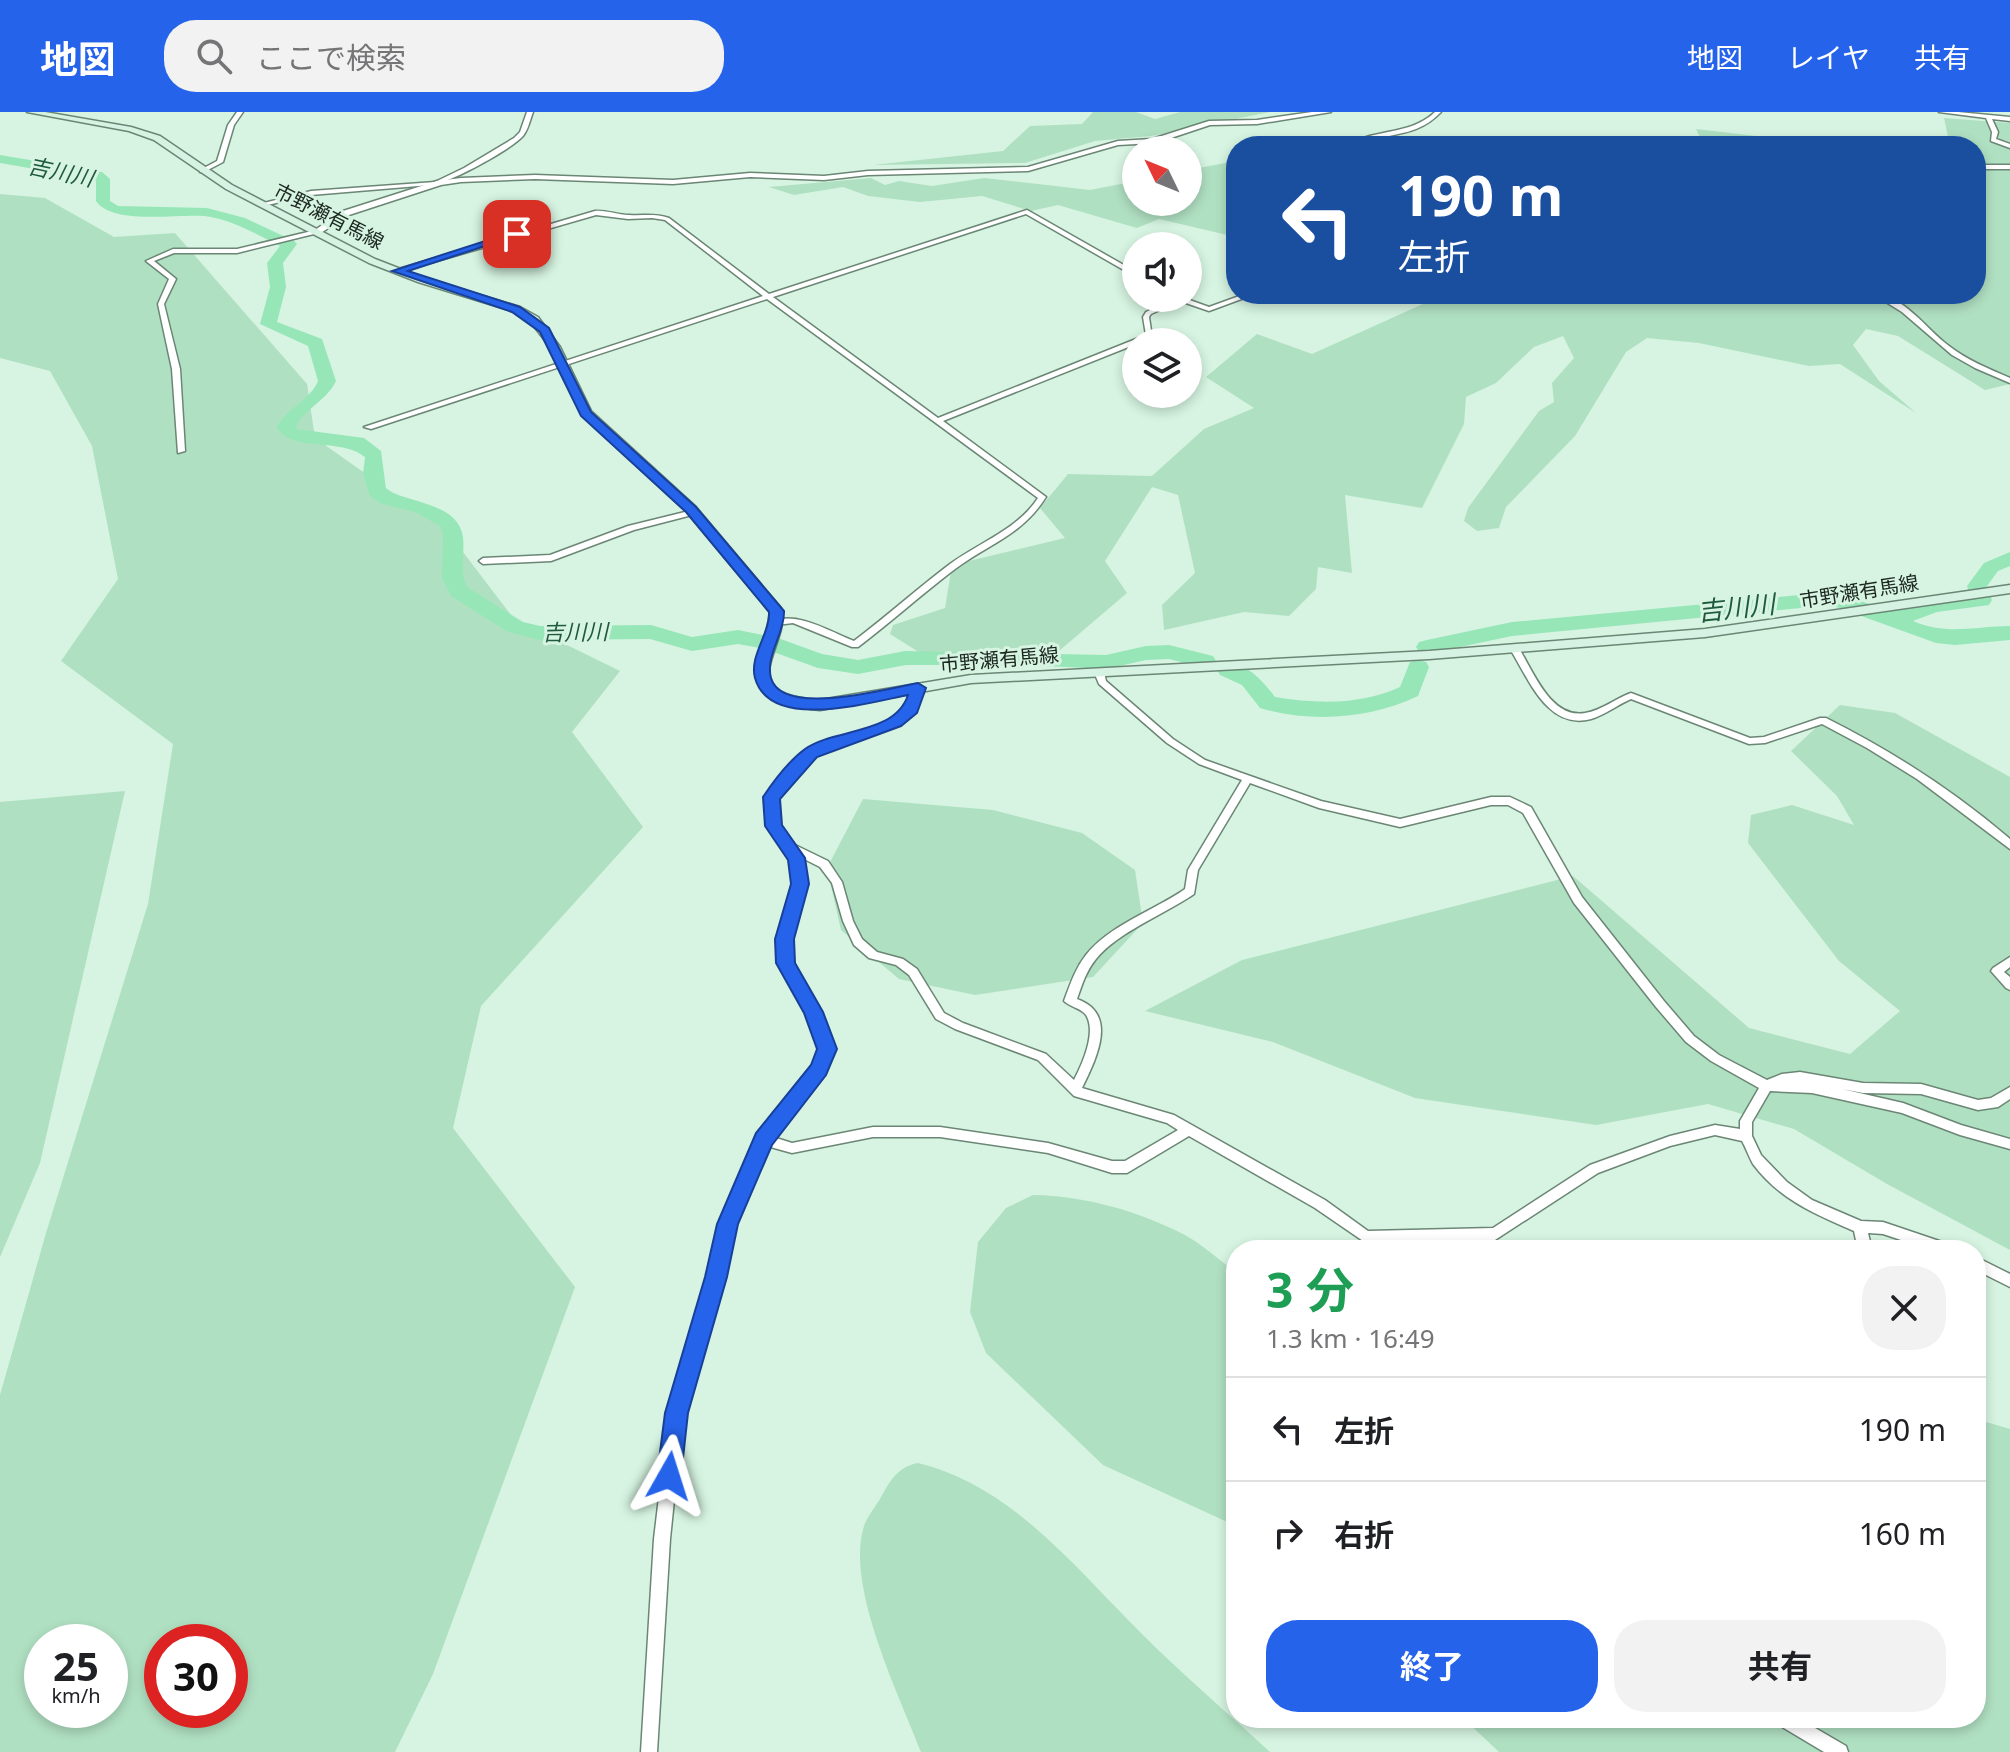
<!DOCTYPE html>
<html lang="ja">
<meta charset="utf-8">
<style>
body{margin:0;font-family:"Noto Sans","Noto Sans JP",sans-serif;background:#f2f2f2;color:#202124;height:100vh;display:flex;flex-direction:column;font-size:30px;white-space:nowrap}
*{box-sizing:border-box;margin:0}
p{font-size:26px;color:#757577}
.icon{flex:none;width:44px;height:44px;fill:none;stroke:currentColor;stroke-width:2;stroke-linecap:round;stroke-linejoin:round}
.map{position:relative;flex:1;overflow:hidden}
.details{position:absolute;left:1226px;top:1128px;width:760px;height:488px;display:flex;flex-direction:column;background:#fff;border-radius:32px;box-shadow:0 4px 12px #0003}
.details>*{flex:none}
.hud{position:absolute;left:1226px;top:24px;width:760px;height:168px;border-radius:32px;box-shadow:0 4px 12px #0003;background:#1a4fa0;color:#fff;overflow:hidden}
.needle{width:52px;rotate:313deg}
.fabs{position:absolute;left:1122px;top:24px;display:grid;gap:16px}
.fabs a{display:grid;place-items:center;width:80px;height:80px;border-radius:50%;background:#fff;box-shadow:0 4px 12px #0003;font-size:40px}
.speed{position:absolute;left:24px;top:1512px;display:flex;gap:16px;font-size:40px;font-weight:700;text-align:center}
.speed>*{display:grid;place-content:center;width:104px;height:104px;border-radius:50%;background:#fff;box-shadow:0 4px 12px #0003;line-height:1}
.speed small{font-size:20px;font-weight:400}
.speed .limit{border:12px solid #d22;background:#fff;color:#111}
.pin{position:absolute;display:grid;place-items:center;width:68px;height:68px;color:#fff;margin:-34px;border-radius:16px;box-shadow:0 4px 12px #0006}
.me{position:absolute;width:88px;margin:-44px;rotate:6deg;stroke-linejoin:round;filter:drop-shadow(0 0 6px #0008)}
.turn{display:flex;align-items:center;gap:28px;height:168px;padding:0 40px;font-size:36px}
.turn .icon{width:104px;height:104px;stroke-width:2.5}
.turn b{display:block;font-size:56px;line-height:68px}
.round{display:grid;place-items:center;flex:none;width:84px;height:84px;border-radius:32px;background:#f2f2f2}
.overview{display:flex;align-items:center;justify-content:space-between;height:136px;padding:0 40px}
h1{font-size:48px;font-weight:700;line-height:60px;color:#1e9e55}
.action{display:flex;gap:16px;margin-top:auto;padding:16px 40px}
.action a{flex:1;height:92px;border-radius:32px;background:#2563eb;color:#fff;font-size:32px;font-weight:700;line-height:92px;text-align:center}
.action a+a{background:#f2f2f2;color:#202124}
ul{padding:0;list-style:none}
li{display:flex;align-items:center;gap:24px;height:104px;padding:0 40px;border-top:2px solid #e0e0e0}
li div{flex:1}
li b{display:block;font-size:30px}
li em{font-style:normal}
header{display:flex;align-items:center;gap:48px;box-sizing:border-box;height:112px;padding:0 40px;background:#2563eb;color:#fff}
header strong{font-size:38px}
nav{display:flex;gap:44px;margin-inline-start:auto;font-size:28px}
.search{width:560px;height:72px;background:#f2f2f2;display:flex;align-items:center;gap:20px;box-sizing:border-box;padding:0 28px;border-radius:32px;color:#757577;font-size:30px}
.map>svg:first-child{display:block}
.green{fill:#b0e0c2;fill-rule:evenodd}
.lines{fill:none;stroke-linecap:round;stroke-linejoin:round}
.river{fill:#97e6b8;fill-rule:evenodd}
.minor-casing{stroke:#6b8675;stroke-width:3}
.tertiary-casing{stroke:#6b8675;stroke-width:3}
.secondary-casing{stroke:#6b8675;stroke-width:3}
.minor{fill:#fff;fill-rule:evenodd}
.tertiary{fill:#fff;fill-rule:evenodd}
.secondary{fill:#d5f2e2;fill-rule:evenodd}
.route{fill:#2563eb;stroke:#184099;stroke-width:2}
.labels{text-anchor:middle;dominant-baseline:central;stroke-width:6;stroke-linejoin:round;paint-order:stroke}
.far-street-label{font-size:20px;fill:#1c2720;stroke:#d6f4e1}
.far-water-label{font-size:22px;font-style:italic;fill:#205a3c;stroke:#d6f4e1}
.water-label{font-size:26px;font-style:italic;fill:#205a3c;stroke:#d6f4e1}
</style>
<header>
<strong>地図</strong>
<div class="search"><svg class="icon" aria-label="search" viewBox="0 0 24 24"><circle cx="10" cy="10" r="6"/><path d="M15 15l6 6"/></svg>ここで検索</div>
<nav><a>地図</a><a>レイヤ</a><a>共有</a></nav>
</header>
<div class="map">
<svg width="2010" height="1640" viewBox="0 0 2010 1640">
<rect width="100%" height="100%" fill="#d6f4e1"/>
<!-- green -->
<g class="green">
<polygon points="1093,0 1136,0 1155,7 1180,0 1270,0 1151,24 1095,29 1025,51 873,53 1003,39 1030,14 1082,12"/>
<polygon points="1944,6 2010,11 2010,272 1985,278 1898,224 1866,217 1853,233 1879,269 1916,301 1840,252 1809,254 1699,231 1647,226 1626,240 1575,324 1506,395 1499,416 1477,419 1464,409 1468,396 1539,299 1554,290 1552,271 1574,246 1563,224 1534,235 1496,271 1466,285 1464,312 1422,396 1345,383 1352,461 1318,455 1316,477 1289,504 1244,500 1164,518 1162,493 1195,461 1178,383 1152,375 1105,449 1127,481 1046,550 1021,555 933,549 890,522 893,513 945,496 952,453 1065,426 1040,396 1068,362 1152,364 1204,317 1254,296 1206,265 1257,222 1312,242 1445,182 1976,182 1976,34 1950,34"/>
<polygon points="1696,17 1843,34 1704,34"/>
<polygon points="1340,28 1472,29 1504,34 1311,34"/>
<polygon points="1236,49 1236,125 1159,107 1137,116 1058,93 1031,99 982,84 920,90 868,84 843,75 794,83 769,75 871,66 885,73 899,69 932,74 984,66 1090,78 1136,69 1136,90 1188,90 1188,58"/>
<path d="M0,82L45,86L114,125L175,121L307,272L315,326L447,419L514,507L620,559L572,620L643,715L481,894L453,1016L575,1175L433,1562L395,1640H0V1283L46,1121L148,792L173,632L61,549L118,467L92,334L50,259L0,246ZM42,1530H110V1598H42ZM162,1530H230V1598H162Z"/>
<polygon points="1840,593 1895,601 2010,665 2010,1138 1887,1072 1794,1017 1708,992 1596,1013 1415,986 1273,930 1145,899 1242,848 1573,764 1749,916 1850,942 1900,899 1839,849 1748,731 1751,703 1792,693 1854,713 1837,684 1791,639"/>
<polygon points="125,679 40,1051 0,1145 0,690"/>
<polygon points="863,687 993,698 1082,721 1135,758 1143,811 1093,865 975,883 899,867 841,818 827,756"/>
<path d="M1033,1083C1086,1084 1138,1099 1185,1123C1203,1133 1219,1148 1236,1160V1414L1103,1353L986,1241L970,1200L978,1130L1006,1096Z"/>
<polygon points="1976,1307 2010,1317 2010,1640 1499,1640 1463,1606 1976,1606"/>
<path d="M918,1351C1013,1374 1077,1458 1143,1523C1184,1564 1228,1601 1270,1640H921C899,1582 845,1474 864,1414C867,1405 875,1395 880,1387C890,1369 897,1355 918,1351Z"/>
</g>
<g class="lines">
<!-- river -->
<g class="river">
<path d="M0,43L102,60L110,67V89L118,94L207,96L245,106L294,129L297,132L283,151L286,175L277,210L322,227L336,269C327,289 298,301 296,317L364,326L381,339L386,377C409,392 458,390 463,425C465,442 459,459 467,475L523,510L540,514L651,513L692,525L738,518L778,526L822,542L858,548L905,539L1106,543L1146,534L1169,533L1213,544L1216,549L1213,554L1205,556L1169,547L1146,548L1106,557L1026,553H906L858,562L818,556L765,537L738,532L692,539L650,527L540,528L508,520L451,484L442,466L443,423L440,414L415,400L382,392L370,384L363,362L365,345C341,325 290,341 277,315C287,296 310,288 318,269L308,234L260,212L270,175L267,151L280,134C256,122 231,107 204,104C176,102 112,113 96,89V69L93,67L0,51Z"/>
<path d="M2010,440V454L1998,459L1987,474L1992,488L1989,493L1937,500L1913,509C1948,524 1975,514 2010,514V528L1955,533L1936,531L1831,493L1512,524L1427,542L1419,540L1416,535L1419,530L1427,528L1512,510L1832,480L1892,499L1933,487L1970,483L1967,474L1984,451Z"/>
<path d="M1418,548L1426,550L1429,555L1418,584C1369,607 1312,611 1260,596L1242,573L1220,563L1217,558L1220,553C1244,546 1262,568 1275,585C1318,592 1361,593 1400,575L1410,550Z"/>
</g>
<!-- minor casing -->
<g class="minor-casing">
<g id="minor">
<polygon points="237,0 243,0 234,13 223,50 204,60 200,60 200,58 217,49 228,13"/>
<path d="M527,0H533C530,8 528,18 523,24C510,38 461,64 443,70L442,72L311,83L263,94L260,92L311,79L435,70L464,56L514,26L520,20Z"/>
<path d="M1435,0H1441C1420,22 1398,21 1371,28C1362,30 1355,34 1346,34C1374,16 1410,24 1435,0Z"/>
<polygon points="1939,0 1958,0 2010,5 2010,9 1992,7 1998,20 1996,27 2010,32 2010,36 1991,29 1992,20 1986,6"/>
<rect x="1976" y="53" width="34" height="4"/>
<path d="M1027,98L1136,160V165L1026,102L773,185L938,306L1146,223L1143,205L1146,200L1174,186H1184L1209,195L1245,182H1255L1209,199L1180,189L1151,202L1149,205L1152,225L1141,230H1136V232L943,309L1046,385C1022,423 989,432 955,457C922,482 891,510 858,535H852L793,511L777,513L773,510C795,498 831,520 854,529C887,504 917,477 950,452C980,430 1017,418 1038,386L767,187L371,317L364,315L763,184L665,108L652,106L628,107L596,103L399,160H395V158L595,99C607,98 617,103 629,103C643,104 655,101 669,106L769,182Z"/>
<polygon points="316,118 318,119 318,121 237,141 174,141 154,149 176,167 164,192 180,257 185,339 178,341 172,257 158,192 169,167 146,149 173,137 237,137"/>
<path d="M1873,182C1903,182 1926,217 1949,234C1967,248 1989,257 2010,266V271L1975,256L1952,243L1902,200Z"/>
<polygon points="693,398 696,398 696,402 634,418 551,449 483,452 479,449 483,446 550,443 628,414"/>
<path d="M1515,534L1518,535C1533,558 1550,607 1585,601C1601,599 1616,586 1631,581L1750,626L1764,625L1820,606H1826C1892,639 1954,679 2010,727V737L1917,667L1867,636L1822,612L1765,631L1749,632L1631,587C1617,593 1605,603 1591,607C1547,619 1528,565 1510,537Z"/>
<path d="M1099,557L1104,560L1106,569L1173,627L1205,648L1321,689L1400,707L1491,685H1510L1531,695L1582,785L1664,889L1694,924L1719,943L1767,968L1782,962L1800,960L1863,971L1921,972L1978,988L1991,986L2010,975V987L1998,995L1978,998L1921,982L1863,981L1842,977L1903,991L1961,1013L2010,1027V1037L1960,1023L1902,1001L1812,981L1770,979L1752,1010V1024L1761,1043L1787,1070L1812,1088L1861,1109L1883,1110L1954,1134L1956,1138H1931L1883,1122L1868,1121L1872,1138H1858L1854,1119C1815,1102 1780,1088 1753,1052C1749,1045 1746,1036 1742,1029L1715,1023L1670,1034L1598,1061L1495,1128L1366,1131L1315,1096L1189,1024L1127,1061H1112L1048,1041L940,1025H873L792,1041L767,1034L734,1112L723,1165L683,1301L670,1427L657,1640H641L654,1427L669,1301L709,1165L722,1112L760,1023L814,954L821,937L808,901L780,851L779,827L795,772L791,747L768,714L767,685L808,639L892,608L907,596L915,574H921L923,576L914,600L898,612L814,643L777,686L778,713L791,731L828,749L842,770L853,809L862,827L877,840L903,847L917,857L944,901L963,911L1046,942L1074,968C1082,953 1097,920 1086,903C1081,896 1070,895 1064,889C1070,873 1075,857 1086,843C1108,814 1155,798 1185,777L1188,758L1242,668L1199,652L1167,631L1099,572L1094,560ZM1250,671L1319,696L1400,715L1491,693H1508L1523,701L1574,791L1656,895L1686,930L1711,949L1759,976L1740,1009V1017L1715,1013L1670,1024L1590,1053L1493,1116L1368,1119L1325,1088L1174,1003L1082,976C1096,947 1119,902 1077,887C1082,873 1086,859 1096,847C1118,820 1163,803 1194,782L1198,758ZM800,745L820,755L832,771L843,809L854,833L869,846L896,853L909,863L936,907L955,917L1038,948L1074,984L1167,1011L1178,1018L1125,1049H1112L1048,1031L940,1015H873L792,1031L773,1025L823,961L833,937L819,900L792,851L791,827L805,772Z"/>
<polygon points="2010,845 2010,855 2004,860 2010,865 2010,878 2006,876 1991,859 1993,856"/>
<polygon points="1976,1145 2010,1162 2010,1175 1976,1158"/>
<polygon points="1775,1606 1798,1606 1846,1634 1848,1640 1824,1640 1777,1612"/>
</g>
</g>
<!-- tertiary casing -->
<g class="tertiary-casing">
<polygon id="tertiary" points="1312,0 1331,0 1257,12 1210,13 1156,31 1118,33 1028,59 868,63 824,68 750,65 673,72 535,67 461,70 441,73 349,103 319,122 312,120 343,99 437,69 461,66 535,63 673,68 750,61 824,64 868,59 1028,55 1118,29 1152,27 1209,9 1257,8"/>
</g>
<!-- secondary casing -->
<g class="secondary-casing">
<path id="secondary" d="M27,0H45L131,15L160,24L232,73L375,147L424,166L520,195L538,205L560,235L591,299L695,394L781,496C792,534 727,582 820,588L971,563L1429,539L1705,517L2010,473V481L1705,525L1429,547L971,571L820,598C789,595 747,584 758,544C762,529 769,516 770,500L687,400L582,303L550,235L530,209L512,199L418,170L369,151L226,77L154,28L129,19Z"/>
</g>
<!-- minor -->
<use href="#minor" class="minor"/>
<!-- tertiary -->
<use href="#tertiary" class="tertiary"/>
<!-- secondary -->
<use href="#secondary" class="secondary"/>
</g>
<!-- route -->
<path class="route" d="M513,120L522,122L408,159L520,195L549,216L591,300L696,395L784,499C785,521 765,544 771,566C782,606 889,576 918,571L926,576L917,601L901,614L817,645L780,687L782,713L805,746L809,772L794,827L795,851L823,900L837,937L826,963L772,1033L738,1112L727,1165L688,1301L681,1364L678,1373L669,1376L661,1373L657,1364L665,1301L705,1165L717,1112L756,1021L811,953L817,937L804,901L776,851L775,827L791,772L788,748L765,714L763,685C773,670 790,648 805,637C835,616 895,623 908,583C871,590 770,620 755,566C749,544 770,522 769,500L686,400L581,304L540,220L512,200L392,159Z"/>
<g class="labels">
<!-- far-street labels -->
<g class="far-street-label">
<text transform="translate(329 104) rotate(27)">市野瀬有馬線</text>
<text transform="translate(1859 479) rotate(-9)">市野瀬有馬線</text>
<text transform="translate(999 547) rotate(-5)">市野瀬有馬線</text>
</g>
<!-- far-water labels -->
<g class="far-water-label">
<text transform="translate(61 59) rotate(12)">吉川川</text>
<text transform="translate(575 519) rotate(-1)">吉川川</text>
</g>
<!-- water labels -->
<g class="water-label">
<text transform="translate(1736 495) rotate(-6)">吉川川</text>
</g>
</g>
</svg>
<div class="fabs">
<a><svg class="needle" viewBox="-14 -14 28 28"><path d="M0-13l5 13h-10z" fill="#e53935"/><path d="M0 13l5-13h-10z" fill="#757577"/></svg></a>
<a><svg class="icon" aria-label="sound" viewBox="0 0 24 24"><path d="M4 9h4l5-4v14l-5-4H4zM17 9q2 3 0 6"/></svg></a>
<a><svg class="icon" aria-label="layers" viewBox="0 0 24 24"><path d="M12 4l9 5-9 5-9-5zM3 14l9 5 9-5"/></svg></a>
</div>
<div class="speed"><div>25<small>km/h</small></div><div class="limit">30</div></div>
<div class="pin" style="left:517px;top:122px;background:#d93025"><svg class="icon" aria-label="arrive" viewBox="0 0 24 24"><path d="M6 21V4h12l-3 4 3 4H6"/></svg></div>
<svg class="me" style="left:669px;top:1364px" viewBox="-20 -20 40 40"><path d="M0-17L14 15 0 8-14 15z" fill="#2563eb" stroke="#fff" stroke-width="4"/></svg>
<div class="hud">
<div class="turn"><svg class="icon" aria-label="left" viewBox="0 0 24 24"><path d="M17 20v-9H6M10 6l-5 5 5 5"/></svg><div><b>190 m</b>左折</div></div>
</div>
<section class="details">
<div class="overview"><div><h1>3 分</h1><p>1.3 km · 16:49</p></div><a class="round"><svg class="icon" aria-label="close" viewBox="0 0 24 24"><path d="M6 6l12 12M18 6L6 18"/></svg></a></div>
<ul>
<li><svg class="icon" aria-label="left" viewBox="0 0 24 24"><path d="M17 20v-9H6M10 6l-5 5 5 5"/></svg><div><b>左折</b></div><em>190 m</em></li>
<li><svg class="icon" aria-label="right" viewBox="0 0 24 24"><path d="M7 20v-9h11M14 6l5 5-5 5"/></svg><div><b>右折</b></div><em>160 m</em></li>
</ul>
<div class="action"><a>終了</a><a>共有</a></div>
</section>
</div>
